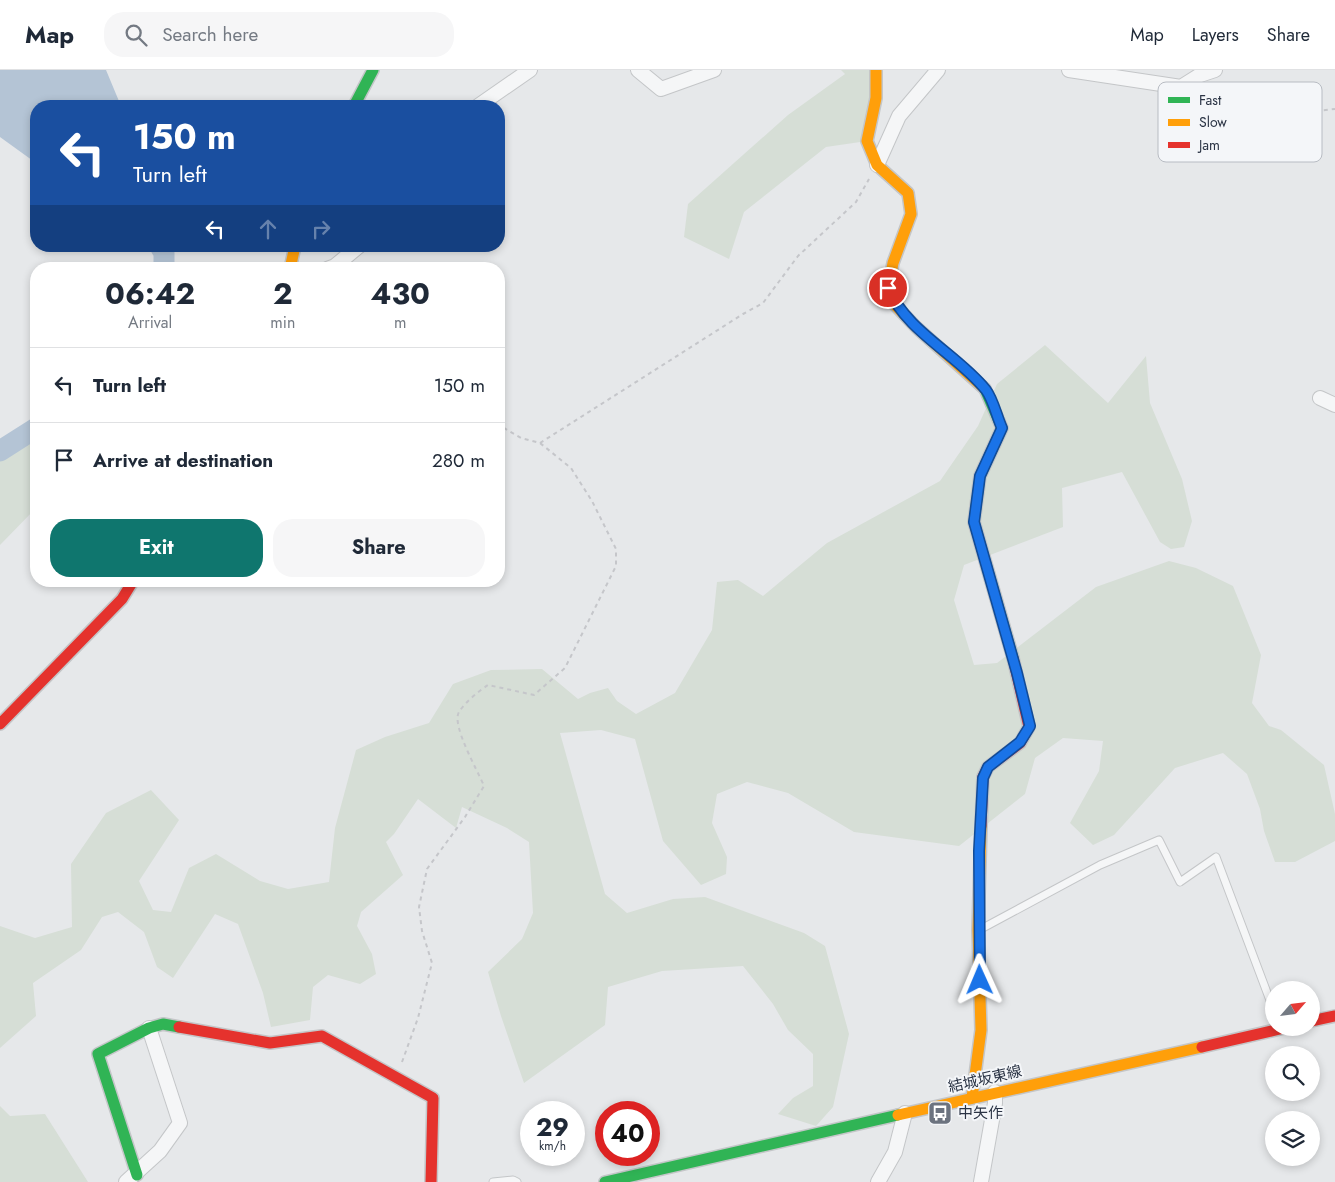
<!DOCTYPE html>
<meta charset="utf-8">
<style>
body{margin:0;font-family:Jost,"Noto Sans JP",sans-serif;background:#f6f6f7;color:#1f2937;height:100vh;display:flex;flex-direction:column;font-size:19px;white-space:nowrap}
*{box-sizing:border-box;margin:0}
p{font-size:16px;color:#747a83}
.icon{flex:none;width:28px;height:28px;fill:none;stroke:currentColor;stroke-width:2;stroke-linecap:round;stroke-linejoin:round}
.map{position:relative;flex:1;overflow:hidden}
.sheet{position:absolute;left:30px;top:192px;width:475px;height:325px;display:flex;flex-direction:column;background:#fff;border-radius:20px;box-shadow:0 2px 8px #0003}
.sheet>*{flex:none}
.top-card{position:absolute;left:30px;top:30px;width:475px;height:152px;border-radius:20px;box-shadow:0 2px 8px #0003;background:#1a4fa0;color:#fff;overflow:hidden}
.needle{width:32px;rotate:62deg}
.fabs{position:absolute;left:1265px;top:911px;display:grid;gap:10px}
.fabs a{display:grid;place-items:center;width:55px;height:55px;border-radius:50%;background:#fff;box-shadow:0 2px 8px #0003;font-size:25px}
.speed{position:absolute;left:520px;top:1031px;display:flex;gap:10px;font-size:25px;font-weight:700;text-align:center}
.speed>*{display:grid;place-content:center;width:65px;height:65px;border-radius:50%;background:#fff;box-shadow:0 2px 8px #0003;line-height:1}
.speed small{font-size:12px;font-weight:400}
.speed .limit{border:8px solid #d22;background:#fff;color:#111}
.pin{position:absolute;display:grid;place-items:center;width:42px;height:42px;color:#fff;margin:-21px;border:2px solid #fff;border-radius:50%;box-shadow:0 1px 5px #0007}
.me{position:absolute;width:55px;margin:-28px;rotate:359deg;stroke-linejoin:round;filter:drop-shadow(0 0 4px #0008)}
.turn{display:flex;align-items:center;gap:18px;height:105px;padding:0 20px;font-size:22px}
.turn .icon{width:65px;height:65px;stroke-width:2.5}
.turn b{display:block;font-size:35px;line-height:42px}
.lanes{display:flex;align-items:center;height:48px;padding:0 20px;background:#0003;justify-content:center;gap:25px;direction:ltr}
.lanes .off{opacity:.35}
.eta{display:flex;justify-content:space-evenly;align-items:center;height:85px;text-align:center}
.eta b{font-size:30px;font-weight:700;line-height:35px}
.primary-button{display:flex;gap:10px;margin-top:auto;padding:10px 20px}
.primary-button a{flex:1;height:58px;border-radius:20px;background:#0f766e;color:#fff;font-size:20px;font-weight:700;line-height:58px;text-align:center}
.primary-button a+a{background:#f6f6f7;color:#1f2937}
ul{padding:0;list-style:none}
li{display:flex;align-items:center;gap:15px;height:75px;padding:0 20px;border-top:1px solid #e0e1e3}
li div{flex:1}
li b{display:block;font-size:19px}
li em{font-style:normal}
header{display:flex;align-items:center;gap:30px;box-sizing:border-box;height:70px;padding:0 25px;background:#fff;border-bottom:1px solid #e0e1e3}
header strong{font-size:24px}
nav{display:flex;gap:28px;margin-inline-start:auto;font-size:18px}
.search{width:350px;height:45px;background:#f6f6f7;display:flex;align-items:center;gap:12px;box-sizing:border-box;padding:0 18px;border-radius:20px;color:#747a83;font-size:19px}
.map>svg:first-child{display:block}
.green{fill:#d6ded6}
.water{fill:#b4c4d5}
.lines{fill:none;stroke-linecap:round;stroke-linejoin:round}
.river{stroke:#b4c4d5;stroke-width:21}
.lane-casing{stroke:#c4c6c8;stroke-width:9}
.street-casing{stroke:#c4c6c8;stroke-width:16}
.fast-casing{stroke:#c4c6c8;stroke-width:14}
.slow-casing{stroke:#c4c6c8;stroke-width:14}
.jam-casing{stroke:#c4c6c8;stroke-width:14}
.path{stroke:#c5c6ca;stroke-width:2;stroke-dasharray:4 4;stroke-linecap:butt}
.lane{stroke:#f5f6f7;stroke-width:7}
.street{stroke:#f5f6f7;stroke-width:14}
.fast{stroke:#30b455;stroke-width:11}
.slow{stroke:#ff9f0a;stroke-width:11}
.jam{stroke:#e5322d;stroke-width:11}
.route-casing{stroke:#114b97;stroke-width:12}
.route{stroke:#1a73e8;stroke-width:9}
.labels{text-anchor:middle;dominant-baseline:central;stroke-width:4;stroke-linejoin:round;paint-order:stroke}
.street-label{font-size:15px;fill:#2b3445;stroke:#f4f6f9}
.poi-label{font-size:15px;fill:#2b3445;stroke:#f4f6f9;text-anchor:start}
.key{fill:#f4f6f9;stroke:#b8bcc3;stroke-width:1}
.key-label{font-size:14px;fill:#2b3445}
</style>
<header>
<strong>Map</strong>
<div class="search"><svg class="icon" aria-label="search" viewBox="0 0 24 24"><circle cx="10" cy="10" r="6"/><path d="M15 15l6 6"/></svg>Search here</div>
<nav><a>Map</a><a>Layers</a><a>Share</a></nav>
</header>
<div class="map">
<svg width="1335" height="1112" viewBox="0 0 1335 1112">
<rect width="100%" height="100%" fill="#e6e8ea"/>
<!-- green -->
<g class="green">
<polygon points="841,0 876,0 867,71 826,77 744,142 729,189 684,167 688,134 788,45 845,4"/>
<polygon points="1045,275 1108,333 1146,286 1150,333 1182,409 1192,451 1184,477 1171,479 1160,472 1122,402 1062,418 1063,457 964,495 954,530 974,595 997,593 1096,517 1169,491 1196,498 1233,516 1261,585 1252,633 1269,656 1281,660 1324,695 1335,744 1335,771 1295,792 1275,792 1264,761 1260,739 1247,704 1223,683 1175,698 1114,765 1093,775 1070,753 1099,701 1103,671 1063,668 1035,688 1025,724 959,776 854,762 788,723 747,712 717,724 712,753 727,787 726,804 701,815 663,771 635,669 601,660 560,663 605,824 627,843 673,829 705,827 804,863 825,876 849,964 833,1037 816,1056 778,1044 793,1028 813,1016 813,984 788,960 773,934 743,896 662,901 608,917 605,955 524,1013 501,946 488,902 522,869 533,843 529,772 507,758 462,737 456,758 418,729 394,764 386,772 403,805 361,842 357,856 372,884 376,904 360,914 328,905 313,917 310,950 271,957 263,923 238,854 215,844 173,908 157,897 144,862 118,842 102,847 81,880 33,913 36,946 0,978 0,856 35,868 72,857 71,794 106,743 151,720 179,750 139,811 153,840 171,842 189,798 216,784 260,811 288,819 329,812 335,758 356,680 385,667 429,653 453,614 491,600 542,599 578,629 590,623 608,618 617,631 636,644 675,623 712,560 717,512 738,510 763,526 827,473 940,411 978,356 997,314"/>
<polygon points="36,366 36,438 0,475 0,387"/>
<polygon points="0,1036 10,1046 45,1044 88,1112 0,1112"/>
</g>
<!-- water -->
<polygon class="water" points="0,0 106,0 121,36 36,36 36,93 0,67"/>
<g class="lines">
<!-- river -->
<g class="river">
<polyline points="160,176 164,183 164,199"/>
<polyline points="0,381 36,358"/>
</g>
<!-- lane casing -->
<g class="lane-casing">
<g id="lane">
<polyline points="981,859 1100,795 1159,770 1180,812 1216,787 1274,941"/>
<polyline points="493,1112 513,1110 517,1112"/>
</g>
</g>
<!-- street casing -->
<g class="street-casing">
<g id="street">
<polyline points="638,0 661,19 714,0"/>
<polyline points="1069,0 1181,17 1200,5 1215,0"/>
<polyline points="478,36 530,0"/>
<polyline points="877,95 899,46 938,0"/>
<polyline points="327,199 335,196 359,176"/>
<polyline points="1320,328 1335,335"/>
<polyline points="126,1112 160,1081 180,1053 149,958"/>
<polyline points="878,1112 895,1082 905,1043"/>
<polyline points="981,1112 995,1033 995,1022"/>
</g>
</g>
<!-- fast casing -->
<g class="fast-casing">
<g id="fast">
<polyline points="354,36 373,0"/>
<polyline points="985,319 1002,358 980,406 974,452 1013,588"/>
<polyline points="137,1105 98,984 149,958 163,954 179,957"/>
<polyline points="605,1112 898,1045"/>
</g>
</g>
<!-- slow casing -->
<g class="slow-casing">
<g id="slow">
<polyline points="876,0 876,28 867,71 877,95 908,123 911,144 893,193 888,219 894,234 916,257 985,319"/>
<polyline points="290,199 295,176"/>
<polyline points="972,1028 981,960 978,860 981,756"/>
<polyline points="898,1045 1202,977"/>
</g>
</g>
<!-- jam casing -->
<g class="jam-casing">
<g id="jam">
<polyline points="0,654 122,529 133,511"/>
<polyline points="981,756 983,707 988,697 1020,673 1029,657 1013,588"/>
<polyline points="1311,951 1335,946"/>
<polyline points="179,957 270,973 322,966 433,1028 431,1112"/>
<polyline points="1202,977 1284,958"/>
</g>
</g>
<!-- path -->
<g class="path">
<polyline points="1198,22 1239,25 1271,34 1295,35 1317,41 1335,39"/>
<polyline points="540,373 743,244 763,233 798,186 856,132 869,109"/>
<path d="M402,992L418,948L432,893L422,861L419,837L427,799L465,747L484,716C478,701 451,655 459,642C465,632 479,621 488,615L534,625L565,598L616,496V479L592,431L571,398L540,373L521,368L499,355"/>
</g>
<!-- lane -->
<use href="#lane" class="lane"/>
<!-- street -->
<use href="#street" class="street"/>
<!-- fast -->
<use href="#fast" class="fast"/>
<!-- slow -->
<use href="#slow" class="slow"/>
<!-- jam -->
<use href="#jam" class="jam"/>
</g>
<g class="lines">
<!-- route casing -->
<g class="route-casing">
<path id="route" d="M888,218C907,262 957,284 986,320C993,329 997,347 1002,358L980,406L974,452L1017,603L1030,656L1020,672L988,697L983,708L979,781L980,910"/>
</g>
<!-- route -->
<use href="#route" class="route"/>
</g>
<!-- icons -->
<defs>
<g id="bus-square" transform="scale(1.25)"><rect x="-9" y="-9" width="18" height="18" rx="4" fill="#6c737f" stroke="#f4f6f9"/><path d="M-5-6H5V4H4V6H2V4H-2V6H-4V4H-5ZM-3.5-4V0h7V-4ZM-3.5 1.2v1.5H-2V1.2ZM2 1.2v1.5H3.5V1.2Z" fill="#fff"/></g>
</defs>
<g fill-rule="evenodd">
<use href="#bus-square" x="940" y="1043"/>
</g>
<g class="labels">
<!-- street labels -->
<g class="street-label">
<text transform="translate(985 1009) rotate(-13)">結城坂東線</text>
</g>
<!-- poi labels -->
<g class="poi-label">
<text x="958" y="1043">中矢作</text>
</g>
</g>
<!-- legend -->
<rect x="1158" y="12" width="164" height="80" rx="8" class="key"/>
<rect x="1168" y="27" width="22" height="6" fill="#30b455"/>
<rect x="1168" y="49" width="22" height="7" fill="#ff9f0a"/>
<rect x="1168" y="72" width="22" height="6" fill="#e5322d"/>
<g class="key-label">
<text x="1199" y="35">Fast</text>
<text x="1199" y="57">Slow</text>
<text x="1199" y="80">Jam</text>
</g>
</svg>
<div class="fabs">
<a><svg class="needle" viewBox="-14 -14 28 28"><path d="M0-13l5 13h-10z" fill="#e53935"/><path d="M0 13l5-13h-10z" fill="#747a83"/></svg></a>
<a><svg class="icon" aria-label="search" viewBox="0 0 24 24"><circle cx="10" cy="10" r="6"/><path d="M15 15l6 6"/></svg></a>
<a><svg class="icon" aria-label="layers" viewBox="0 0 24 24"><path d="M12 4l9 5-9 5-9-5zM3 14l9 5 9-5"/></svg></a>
</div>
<div class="speed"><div>29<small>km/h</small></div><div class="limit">40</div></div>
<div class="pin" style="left:888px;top:218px;background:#d93025"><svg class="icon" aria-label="arrive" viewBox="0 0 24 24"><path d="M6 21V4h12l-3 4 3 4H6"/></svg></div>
<svg class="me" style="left:980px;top:910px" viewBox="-20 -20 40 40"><path d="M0-17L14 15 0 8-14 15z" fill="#1a73e8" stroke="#fff" stroke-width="4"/></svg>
<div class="top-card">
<div class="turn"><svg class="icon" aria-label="left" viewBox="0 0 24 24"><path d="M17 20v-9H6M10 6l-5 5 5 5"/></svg><div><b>150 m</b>Turn left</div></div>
<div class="lanes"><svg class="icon" aria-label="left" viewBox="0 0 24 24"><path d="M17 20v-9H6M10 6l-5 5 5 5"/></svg><svg class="icon off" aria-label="ahead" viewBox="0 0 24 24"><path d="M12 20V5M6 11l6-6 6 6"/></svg><svg class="icon off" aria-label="right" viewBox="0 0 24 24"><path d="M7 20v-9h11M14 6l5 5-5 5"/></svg></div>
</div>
<section class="sheet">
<div class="eta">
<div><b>06:42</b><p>Arrival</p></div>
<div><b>2</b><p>min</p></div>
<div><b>430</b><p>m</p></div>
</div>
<ul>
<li><svg class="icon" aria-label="left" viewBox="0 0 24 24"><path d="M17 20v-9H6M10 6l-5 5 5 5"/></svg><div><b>Turn left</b></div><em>150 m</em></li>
<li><svg class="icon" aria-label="arrive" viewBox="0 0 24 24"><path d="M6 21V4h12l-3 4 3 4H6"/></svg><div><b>Arrive at destination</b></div><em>280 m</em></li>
</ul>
<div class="primary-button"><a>Exit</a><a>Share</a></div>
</section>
</div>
